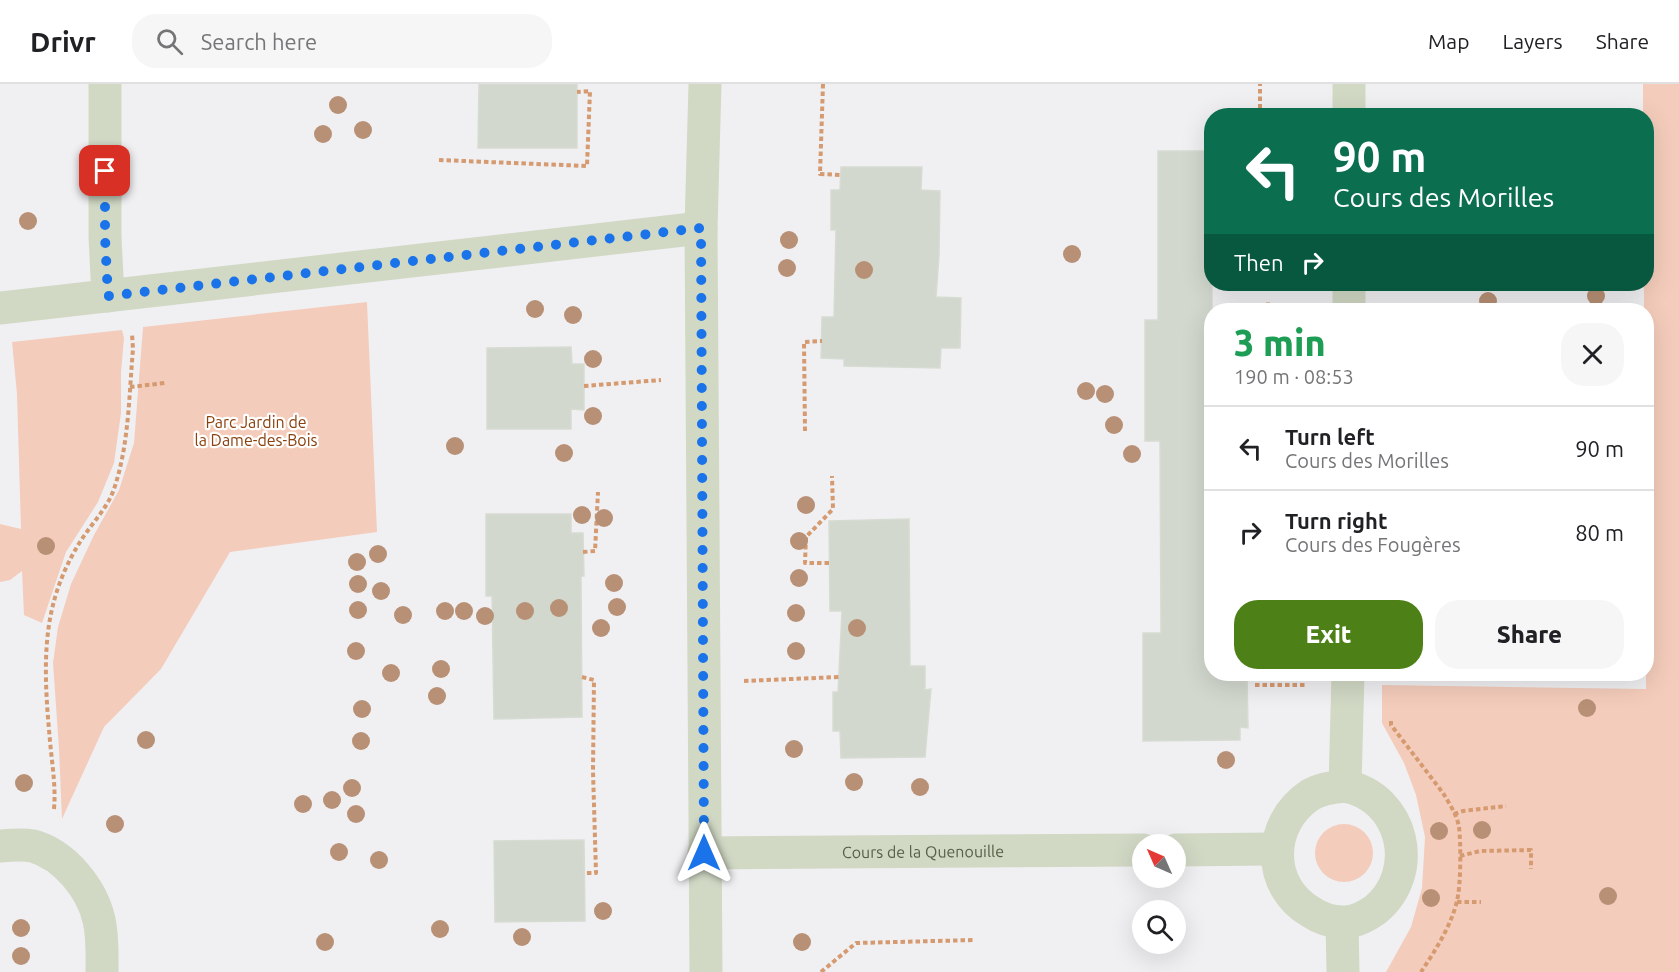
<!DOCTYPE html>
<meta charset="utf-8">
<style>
body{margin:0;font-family:Ubuntu,sans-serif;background:#f6f6f6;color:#202124;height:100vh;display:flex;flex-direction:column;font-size:22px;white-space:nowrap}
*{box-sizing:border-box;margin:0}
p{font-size:20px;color:#757577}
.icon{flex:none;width:33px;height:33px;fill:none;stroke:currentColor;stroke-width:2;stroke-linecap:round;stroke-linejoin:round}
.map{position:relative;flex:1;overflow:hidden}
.panel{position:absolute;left:1204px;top:219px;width:450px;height:378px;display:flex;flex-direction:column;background:#fff;border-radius:24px;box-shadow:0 6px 24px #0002}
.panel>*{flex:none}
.hud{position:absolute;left:1204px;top:24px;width:450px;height:183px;border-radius:24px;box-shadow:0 6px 24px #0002;background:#0b6e4f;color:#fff;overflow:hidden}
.needle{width:39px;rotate:315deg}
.tools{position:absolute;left:1132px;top:750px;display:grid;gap:12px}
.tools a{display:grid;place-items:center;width:54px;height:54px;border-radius:50%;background:#fff;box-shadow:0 6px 24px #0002;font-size:30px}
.pin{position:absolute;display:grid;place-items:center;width:51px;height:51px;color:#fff;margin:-26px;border-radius:12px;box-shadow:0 3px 9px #0006}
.me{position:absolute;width:66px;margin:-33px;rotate:0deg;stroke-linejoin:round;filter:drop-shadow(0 0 4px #0008)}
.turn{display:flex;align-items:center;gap:21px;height:126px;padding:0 30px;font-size:27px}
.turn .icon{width:78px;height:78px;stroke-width:2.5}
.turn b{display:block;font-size:42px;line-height:51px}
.then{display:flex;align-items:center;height:57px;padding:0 30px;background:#0003;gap:12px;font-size:22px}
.round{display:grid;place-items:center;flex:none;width:63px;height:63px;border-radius:24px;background:#f6f6f6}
.summary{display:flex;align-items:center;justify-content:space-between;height:102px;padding:0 30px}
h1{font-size:36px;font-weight:800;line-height:45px;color:#1e9e55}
.button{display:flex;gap:12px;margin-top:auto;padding:12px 30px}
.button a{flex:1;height:69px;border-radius:24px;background:#4d8117;color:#fff;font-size:24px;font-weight:800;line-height:69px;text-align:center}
.button a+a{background:#f6f6f6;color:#202124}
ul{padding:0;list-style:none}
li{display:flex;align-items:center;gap:18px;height:84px;padding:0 30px;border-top:2px solid #e0e0e0}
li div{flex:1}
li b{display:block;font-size:22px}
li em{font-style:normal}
header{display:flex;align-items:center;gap:36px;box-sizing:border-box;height:84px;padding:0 30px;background:#fff;border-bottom:2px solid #e0e0e0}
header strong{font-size:28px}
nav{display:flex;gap:33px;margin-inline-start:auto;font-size:21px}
.search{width:420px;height:54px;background:#f6f6f6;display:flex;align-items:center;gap:15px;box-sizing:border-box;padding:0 21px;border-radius:24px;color:#757577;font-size:22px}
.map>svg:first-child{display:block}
.green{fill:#f4ccbb}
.building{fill:#d2d8ce;stroke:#d7dcd3;stroke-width:1.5}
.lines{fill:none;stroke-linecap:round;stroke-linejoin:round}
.path{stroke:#d59a6f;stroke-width:4;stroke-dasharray:4.5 3;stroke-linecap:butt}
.minor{stroke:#d1d9c5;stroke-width:33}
.tree{fill:#b89075}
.route{stroke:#1a73e8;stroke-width:10;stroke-dasharray:0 18}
.labels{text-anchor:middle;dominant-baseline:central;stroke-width:4.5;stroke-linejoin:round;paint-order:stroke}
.park-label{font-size:16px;fill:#8a410e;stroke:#fff}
.street-label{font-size:16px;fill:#566046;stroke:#fff}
</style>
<header>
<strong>Drivr</strong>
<div class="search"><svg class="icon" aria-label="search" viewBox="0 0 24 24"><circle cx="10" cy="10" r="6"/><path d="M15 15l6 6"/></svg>Search here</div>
<nav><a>Map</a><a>Layers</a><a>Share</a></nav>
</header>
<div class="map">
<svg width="1679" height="888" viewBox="0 0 1679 888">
<rect width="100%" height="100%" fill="#f0f0f3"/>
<!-- green -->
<g class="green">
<polygon points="1643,0 1679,0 1679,888 1386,888 1411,843 1422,804 1425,753 1416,711 1404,679 1382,639 1382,601 1646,605 1646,590 1647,590 1647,226 1644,226 1644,200 1647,200 1647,32 1643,31"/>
<polygon points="367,218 377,448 230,468 161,585 104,643 62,735 59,665 53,579 58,543 71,500 94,451 119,406 134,359 143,243"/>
<polygon points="122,246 124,254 121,288 121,329 114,379 98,418 66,468 42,539 24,531 22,487 10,496 0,498 0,440 21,445 17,310 12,258"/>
<circle cx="1344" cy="769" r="29"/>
</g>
<!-- building -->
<g class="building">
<polygon points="479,0 577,0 577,64 478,64"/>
<polygon points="1158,67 1212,67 1212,590 1247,590 1248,644 1240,643 1240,656 1143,657 1143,549 1161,549 1160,357 1145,357 1145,236 1158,236"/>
<polygon points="841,83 922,83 921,106 940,107 939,171 936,213 961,214 960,264 941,264 940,284 844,282 844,275 821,274 822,233 834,233 836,146 831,146 831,106 840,106"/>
<polygon points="571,263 572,280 584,280 584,326 571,325 571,345 487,345 487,264"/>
<polygon points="486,430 571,430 571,449 583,449 584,492 581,492 582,633 494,635 492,512 486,512"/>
<polygon points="909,435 910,582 925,582 925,606 931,605 925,673 841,674 840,647 833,647 833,608 838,608 842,527 830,527 829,437"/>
<polygon points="584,756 585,837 495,838 494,757"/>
</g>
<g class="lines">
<!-- path -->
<g class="path">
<polyline points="823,0 820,90 840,91"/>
<polyline points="1260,32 1260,0"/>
<polyline points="439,76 587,82 590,7 577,8"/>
<polyline points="1268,226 1268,218"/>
<polyline points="584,302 661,296"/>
<polyline points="130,303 165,299"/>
<polyline points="805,347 804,258 822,257"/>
<polyline points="1207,385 1206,378 1212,378"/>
<polyline points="583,468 595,467 598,408"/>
<polyline points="829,479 805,479 806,453 833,425 832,392"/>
<polyline points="582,593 594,596 593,687 596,789 584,789"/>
<polyline points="744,597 839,593"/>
<polyline points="1255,601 1305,601"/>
<path d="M1391,637V641L1443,709C1449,719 1457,731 1459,743C1461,760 1461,800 1457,817C1451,842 1435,867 1421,888"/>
<path d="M54,725C56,702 52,680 50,657C46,613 42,564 53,521C58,500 68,477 80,458C91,440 107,425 114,405C129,361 129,311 133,265L132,250"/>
<polyline points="1454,730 1463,727 1506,722"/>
<polyline points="1460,772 1480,767 1531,766 1531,785"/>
<polyline points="1457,818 1481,818"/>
<polyline points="821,888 856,859 975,856"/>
</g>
<!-- minor -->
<g class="minor">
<polyline points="105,0 105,153 108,212"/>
<polyline points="705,0 701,144 706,888"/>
<polyline points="1349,0 1349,32"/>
<polyline points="0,224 701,144"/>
<polyline points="1349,226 1349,200"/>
<path d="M1345,702C1404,713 1421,789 1375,826C1365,833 1354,839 1342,838C1331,838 1320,834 1311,828C1266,802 1267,740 1310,711C1320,705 1334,703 1345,702Z"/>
<polyline points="1345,702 1348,590"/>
<path d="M0,762C10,761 23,760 33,762C65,771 92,805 99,836C103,853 102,871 102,888"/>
<polyline points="1176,766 1277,765"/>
<path id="s1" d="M704,769L1143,766"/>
<polyline points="1342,839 1343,888"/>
</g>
</g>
<!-- trees -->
<g class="tree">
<circle cx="338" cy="21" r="9"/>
<circle cx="363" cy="46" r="9"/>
<circle cx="323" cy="50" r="9"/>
<circle cx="28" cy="137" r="9"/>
<circle cx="789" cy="156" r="9"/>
<circle cx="1072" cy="170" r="9"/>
<circle cx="787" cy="184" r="9"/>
<circle cx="864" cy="186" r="9"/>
<circle cx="1596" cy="212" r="9"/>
<circle cx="1488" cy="217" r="9"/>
<circle cx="535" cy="225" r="9"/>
<circle cx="573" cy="231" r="9"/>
<circle cx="593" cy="275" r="9"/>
<circle cx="1086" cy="307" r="9"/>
<circle cx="1105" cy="310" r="9"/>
<circle cx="593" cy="332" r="9"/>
<circle cx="1114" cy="341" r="9"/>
<circle cx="455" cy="362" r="9"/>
<circle cx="564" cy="369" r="9"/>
<circle cx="1132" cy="370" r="9"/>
<circle cx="806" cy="421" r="9"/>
<circle cx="582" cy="431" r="9"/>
<circle cx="604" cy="434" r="9"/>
<circle cx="799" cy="457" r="9"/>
<circle cx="46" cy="462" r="9"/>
<circle cx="378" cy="470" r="9"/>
<circle cx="357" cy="478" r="9"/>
<circle cx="799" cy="494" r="9"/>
<circle cx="614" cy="499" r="9"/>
<circle cx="358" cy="500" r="9"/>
<circle cx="381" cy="507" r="9"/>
<circle cx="617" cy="523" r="9"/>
<circle cx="559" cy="524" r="9"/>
<circle cx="358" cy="526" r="9"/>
<circle cx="445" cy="527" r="9"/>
<circle cx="464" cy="527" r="9"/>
<circle cx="525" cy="527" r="9"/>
<circle cx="796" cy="529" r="9"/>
<circle cx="403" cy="531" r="9"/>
<circle cx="485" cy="532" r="9"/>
<circle cx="601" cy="544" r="9"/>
<circle cx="857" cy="544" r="9"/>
<circle cx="356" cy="567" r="9"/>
<circle cx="796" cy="567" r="9"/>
<circle cx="441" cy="585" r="9"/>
<circle cx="391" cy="589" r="9"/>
<circle cx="437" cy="612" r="9"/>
<circle cx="1587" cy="624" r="9"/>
<circle cx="362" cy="625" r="9"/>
<circle cx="146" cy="656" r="9"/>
<circle cx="361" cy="657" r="9"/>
<circle cx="794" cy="665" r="9"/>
<circle cx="1226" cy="676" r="9"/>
<circle cx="854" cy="698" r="9"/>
<circle cx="24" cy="699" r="9"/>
<circle cx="920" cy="703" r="9"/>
<circle cx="352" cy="704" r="9"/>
<circle cx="332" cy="716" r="9"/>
<circle cx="303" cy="720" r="9"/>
<circle cx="356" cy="730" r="9"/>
<circle cx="115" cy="740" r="9"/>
<circle cx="1482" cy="746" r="9"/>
<circle cx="1439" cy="747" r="9"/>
<circle cx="339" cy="768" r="9"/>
<circle cx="379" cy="776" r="9"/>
<circle cx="1608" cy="812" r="9"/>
<circle cx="1431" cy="814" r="9"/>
<circle cx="603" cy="827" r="9"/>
<circle cx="21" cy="844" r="9"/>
<circle cx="440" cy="845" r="9"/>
<circle cx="522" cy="853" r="9"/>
<circle cx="325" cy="858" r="9"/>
<circle cx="802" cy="858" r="9"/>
<circle cx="21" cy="872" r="9"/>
</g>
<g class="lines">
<!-- route -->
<polyline class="route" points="105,87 105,153 108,212 701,144 704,769"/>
</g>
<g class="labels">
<!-- park labels -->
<g class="park-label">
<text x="256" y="338">Parc Jardin de<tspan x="256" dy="18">la Dame-des-Bois</tspan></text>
</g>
<!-- street labels -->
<g class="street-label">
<text stroke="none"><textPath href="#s1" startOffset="219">Cours de la Quenouille</textPath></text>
</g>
</g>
</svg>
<div class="tools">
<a><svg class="needle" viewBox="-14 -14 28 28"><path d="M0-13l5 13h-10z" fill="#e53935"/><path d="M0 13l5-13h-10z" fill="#757577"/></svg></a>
<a><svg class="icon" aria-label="search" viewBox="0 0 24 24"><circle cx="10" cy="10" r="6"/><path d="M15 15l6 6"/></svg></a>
</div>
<div class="pin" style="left:105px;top:87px;background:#d93025"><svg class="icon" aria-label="arrive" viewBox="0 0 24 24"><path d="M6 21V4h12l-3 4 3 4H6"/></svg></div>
<svg class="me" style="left:704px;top:769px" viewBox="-20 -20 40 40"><path d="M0-17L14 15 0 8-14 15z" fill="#1a73e8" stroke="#fff" stroke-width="4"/></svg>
<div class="hud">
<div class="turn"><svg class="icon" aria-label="left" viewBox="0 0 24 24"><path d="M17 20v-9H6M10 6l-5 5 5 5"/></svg><div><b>90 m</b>Cours des Morilles</div></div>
<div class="then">Then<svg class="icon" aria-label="right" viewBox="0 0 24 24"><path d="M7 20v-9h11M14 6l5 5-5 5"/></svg></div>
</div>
<section class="panel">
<div class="summary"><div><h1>3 min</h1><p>190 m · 08:53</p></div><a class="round"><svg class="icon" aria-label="close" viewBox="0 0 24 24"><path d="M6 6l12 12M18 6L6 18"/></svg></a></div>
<ul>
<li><svg class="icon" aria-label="left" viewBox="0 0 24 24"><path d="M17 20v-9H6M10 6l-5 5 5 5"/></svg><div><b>Turn left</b><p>Cours des Morilles</p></div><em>90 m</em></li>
<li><svg class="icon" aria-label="right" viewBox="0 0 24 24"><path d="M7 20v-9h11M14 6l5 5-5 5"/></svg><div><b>Turn right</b><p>Cours des Fougères</p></div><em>80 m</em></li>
</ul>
<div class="button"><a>Exit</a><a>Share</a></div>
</section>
</div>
